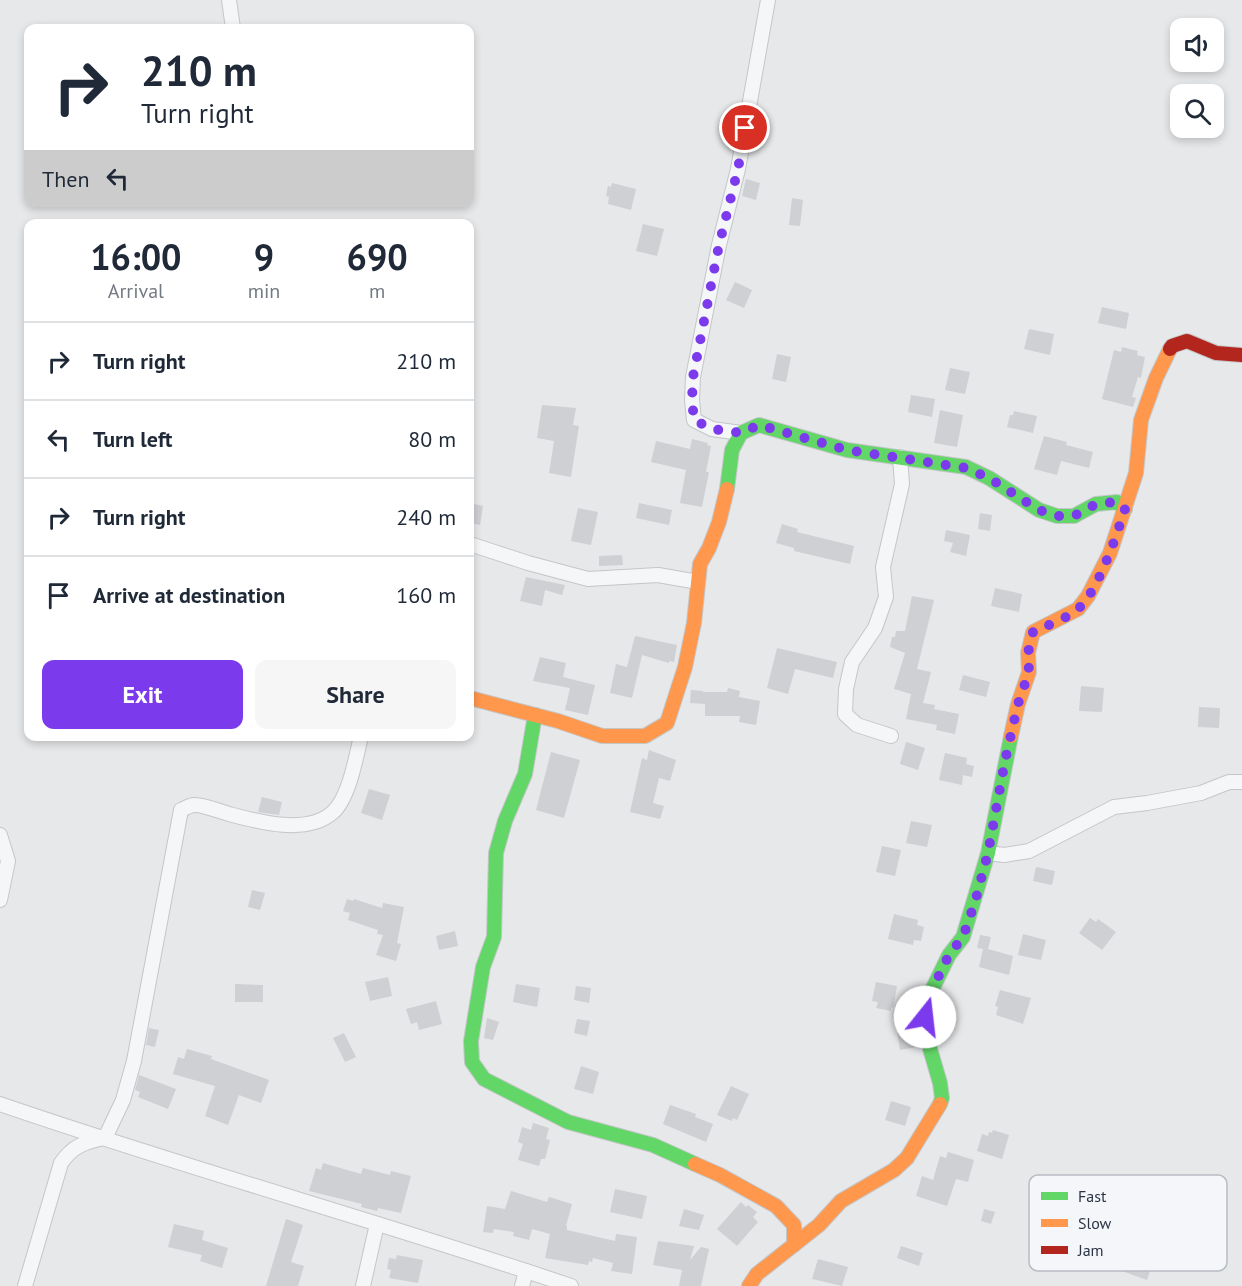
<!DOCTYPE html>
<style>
body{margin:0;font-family:"PT Sans",sans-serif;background:#f6f6f7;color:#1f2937;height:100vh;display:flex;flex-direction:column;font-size:22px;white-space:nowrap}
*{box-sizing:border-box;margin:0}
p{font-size:20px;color:#747a83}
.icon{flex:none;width:33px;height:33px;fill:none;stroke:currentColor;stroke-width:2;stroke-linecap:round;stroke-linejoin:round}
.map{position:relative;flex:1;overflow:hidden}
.drawer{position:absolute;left:24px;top:219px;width:450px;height:522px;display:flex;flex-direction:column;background:#fff;border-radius:12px;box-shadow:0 3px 9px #0003}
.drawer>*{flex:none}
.hud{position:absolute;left:24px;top:24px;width:450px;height:183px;border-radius:12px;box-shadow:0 3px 9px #0003;background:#fff;color:#1f2937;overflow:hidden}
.fabs{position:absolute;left:1170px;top:18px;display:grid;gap:12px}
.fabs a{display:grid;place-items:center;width:54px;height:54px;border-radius:12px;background:#fff;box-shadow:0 3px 9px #0003;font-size:30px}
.pin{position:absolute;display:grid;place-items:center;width:51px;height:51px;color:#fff;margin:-26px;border:3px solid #fff;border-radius:50%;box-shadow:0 2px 6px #0007}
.me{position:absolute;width:66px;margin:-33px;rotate:16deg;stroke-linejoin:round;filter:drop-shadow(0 0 4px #0008)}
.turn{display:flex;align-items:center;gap:21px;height:126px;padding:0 18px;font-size:27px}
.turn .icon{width:78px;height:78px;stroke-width:2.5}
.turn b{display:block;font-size:42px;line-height:51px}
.then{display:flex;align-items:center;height:57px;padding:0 18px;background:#0003;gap:12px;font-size:22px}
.eta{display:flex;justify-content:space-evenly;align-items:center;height:102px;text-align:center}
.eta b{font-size:36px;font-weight:700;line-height:42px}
.primary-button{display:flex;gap:12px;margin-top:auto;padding:12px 18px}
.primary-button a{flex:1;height:69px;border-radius:12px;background:#7c3aed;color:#fff;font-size:24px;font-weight:700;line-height:69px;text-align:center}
.primary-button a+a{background:#f6f6f7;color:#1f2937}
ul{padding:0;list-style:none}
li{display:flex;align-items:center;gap:18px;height:78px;padding:0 18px;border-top:2px solid #e0e1e3}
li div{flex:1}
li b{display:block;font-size:22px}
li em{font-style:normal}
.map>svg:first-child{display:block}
.building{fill:#ced0d3}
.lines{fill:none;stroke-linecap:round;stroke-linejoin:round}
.street-casing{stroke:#c4c6c8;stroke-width:16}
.fast-casing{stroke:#c4c6c8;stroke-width:16}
.slow-casing{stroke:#c4c6c8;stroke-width:16}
.jam-casing{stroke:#c4c6c8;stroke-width:16}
.street{stroke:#f5f6f7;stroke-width:14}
.fast{stroke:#63d668;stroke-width:14}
.slow{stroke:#ff974d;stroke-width:14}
.jam{stroke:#b3261e;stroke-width:14}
.route{stroke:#7c3aed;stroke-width:10;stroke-dasharray:0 18}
.key{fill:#f4f6f9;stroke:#b8bcc3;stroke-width:1.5}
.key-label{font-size:16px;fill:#2b3445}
</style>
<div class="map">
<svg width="1242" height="1286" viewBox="0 0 1242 1286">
<rect width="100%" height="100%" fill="#e6e8ea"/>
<!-- building -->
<g class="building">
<polygon points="746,179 760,183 756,200 742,196"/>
<polygon points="612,183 636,189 631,210 608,204 609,197 606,196 608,186 611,187"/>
<polygon points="792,198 803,200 800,226 789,225"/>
<polygon points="643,224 664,229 657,256 636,251"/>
<polygon points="735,282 752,290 744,308 726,300"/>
<polygon points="1102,307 1129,313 1126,329 1098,323"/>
<polygon points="1029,329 1054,334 1050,355 1024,349"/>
<polygon points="1122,347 1138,351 1137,355 1145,357 1141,378 1138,377 1132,397 1136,398 1133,407 1102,399 1114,350 1121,352"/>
<polygon points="777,354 791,357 786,382 772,379"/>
<polygon points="950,368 970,372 965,394 945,390"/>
<polygon points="911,395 935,399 932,417 908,412"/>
<polygon points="542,405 576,408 573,425 579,426 571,477 549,473 554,441 537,438"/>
<polygon points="940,410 963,415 957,447 934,443"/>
<polygon points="1014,411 1037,416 1033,433 1007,427 1010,415 1013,415"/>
<polygon points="1044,436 1067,442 1066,445 1093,452 1089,468 1061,461 1057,475 1034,469"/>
<polygon points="692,439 708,443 707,445 711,446 706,472 709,472 702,507 680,503 686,470 651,462 656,441 690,449"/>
<polygon points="470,503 483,506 480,525 470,523"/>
<polygon points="639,503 672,510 669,525 636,518"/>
<polygon points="578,508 598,512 591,545 571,541"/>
<polygon points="980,513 992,515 990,531 978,529"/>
<polygon points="782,524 798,529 797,532 854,546 850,564 794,551 794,548 776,543"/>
<polygon points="946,530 970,535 966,556 950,552 953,543 944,541"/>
<polygon points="622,555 623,565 599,566 599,556"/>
<polygon points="526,577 565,585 562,595 545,590 542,606 520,601"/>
<polygon points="995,588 1022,594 1019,612 991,606"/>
<polygon points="912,596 934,600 917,669 931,672 923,703 935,705 934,709 959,714 955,734 936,730 937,725 906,719 911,694 894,689 905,653 890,647 892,637 895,637 896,631 905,631"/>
<polygon points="635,636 677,645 674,662 669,661 669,663 642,655 632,698 610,693 616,664 627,667"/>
<polygon points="777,648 837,662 833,678 795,669 788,694 767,688"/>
<polygon points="540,657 566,663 563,677 595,685 588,715 565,710 570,688 533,681"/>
<polygon points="963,675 990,682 986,697 959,690"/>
<polygon points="1081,686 1104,688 1102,712 1079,711"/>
<polygon points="728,688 740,691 739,697 760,701 756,725 739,722 740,716 705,716 705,704 690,703 691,690 703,691 703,692 727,692"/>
<polygon points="1199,707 1220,708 1219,728 1198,727"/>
<polygon points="906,742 925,748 918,770 900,764"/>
<polygon points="649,750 676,760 670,781 659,778 653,803 664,806 660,819 630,812 642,758 647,760"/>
<polygon points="551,752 580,760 564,818 536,810"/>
<polygon points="945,753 967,758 966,764 974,766 972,777 963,775 962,785 939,780"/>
<polygon points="369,789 390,795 382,820 361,813"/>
<polygon points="262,797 282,802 279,815 258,812"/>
<polygon points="911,821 932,825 927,847 906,843"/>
<polygon points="882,846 901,850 895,876 876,872"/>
<polygon points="1036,867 1055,871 1052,885 1033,881"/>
<polygon points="252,890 265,893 260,910 248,907"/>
<polygon points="347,899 353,901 354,899 382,908 383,903 404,907 397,943 401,944 396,961 376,955 383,935 377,934 378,930 348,920 350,913 343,911"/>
<polygon points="894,914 918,920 917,925 924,927 921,941 914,940 913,945 888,939"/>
<polygon points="1090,918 1096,922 1098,919 1116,932 1102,950 1079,933"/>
<polygon points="455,931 458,946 439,950 436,936"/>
<polygon points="1023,934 1046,940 1041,960 1018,955"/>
<polygon points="980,935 991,937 988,949 1013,956 1009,975 979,967 983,949 977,948"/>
<polygon points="388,977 392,996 370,1001 365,982"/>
<polygon points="876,982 897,986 893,1008 891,1007 891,1011 876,1008 878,1002 872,1001"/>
<polygon points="235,984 263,985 263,1002 235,1002"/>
<polygon points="516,984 540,988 537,1007 513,1002"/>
<polygon points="576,986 591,988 589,1003 574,1000"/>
<polygon points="1000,990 1031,998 1023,1024 996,1015 998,1007 995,1006"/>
<polygon points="436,1001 442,1024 419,1030 417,1022 411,1024 406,1009"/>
<polygon points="487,1018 499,1022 493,1040 484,1038"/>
<polygon points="577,1019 590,1021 587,1036 574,1033"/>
<polygon points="149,1028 159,1030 155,1047 146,1045"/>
<polygon points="914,1029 917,1047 900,1050 897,1032"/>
<polygon points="344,1033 356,1057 345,1062 333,1038"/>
<polygon points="187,1049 212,1056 211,1059 269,1080 261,1103 239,1095 228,1125 205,1116 215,1086 173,1074 178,1057 184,1059"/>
<polygon points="581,1066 599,1072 593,1094 574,1089"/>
<polygon points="139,1075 176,1089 168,1109 138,1097 140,1092 135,1090"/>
<polygon points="731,1086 749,1094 737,1120 733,1118 732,1121 717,1115"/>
<polygon points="891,1101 911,1107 905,1126 885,1120"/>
<polygon points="670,1105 696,1114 695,1117 713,1124 706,1142 663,1124"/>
<polygon points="533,1123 549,1128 546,1139 550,1140 545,1159 541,1159 539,1166 518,1160 523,1144 518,1142 522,1127 531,1130"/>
<polygon points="993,1130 1009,1135 1002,1159 977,1151 982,1134 988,1136 989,1132 992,1133"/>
<polygon points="948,1152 974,1160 968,1182 956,1179 947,1206 916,1196 922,1176 933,1180 940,1156 946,1158"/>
<polygon points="323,1163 361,1174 363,1168 390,1175 391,1171 411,1176 401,1213 378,1208 377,1211 361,1207 362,1204 309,1191 316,1168 321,1170"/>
<polygon points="615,1189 647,1196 642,1219 610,1212"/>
<polygon points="511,1191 547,1202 549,1197 572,1204 566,1226 567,1226 567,1230 615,1241 616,1234 637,1237 632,1274 611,1271 613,1263 593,1258 592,1262 589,1261 588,1265 545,1258 550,1234 532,1229 529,1240 513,1236 514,1232 494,1229 493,1233 483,1232 487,1206 505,1209"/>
<polygon points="741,1202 746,1207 748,1205 757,1212 753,1217 758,1222 737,1246 717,1229"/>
<polygon points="684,1209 704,1215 699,1230 679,1226"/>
<polygon points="984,1209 995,1212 991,1224 981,1221"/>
<polygon points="286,1219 303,1225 291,1262 304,1266 298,1286 266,1286"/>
<polygon points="174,1224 204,1231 202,1240 228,1248 222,1268 200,1261 202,1255 168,1247"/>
<polygon points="658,1241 694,1246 690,1260 701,1247 709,1249 701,1286 679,1286 682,1270 653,1265"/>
<polygon points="901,1246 923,1253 919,1266 897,1258"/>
<polygon points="1122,1249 1154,1260 1147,1280 1116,1269"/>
<polygon points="397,1255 423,1260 418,1283 389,1278 391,1270 387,1269 389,1258 396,1259"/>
<polygon points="818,1259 848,1267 842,1286 812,1279"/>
</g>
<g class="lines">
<!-- street casing -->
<g class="street-casing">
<g id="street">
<polyline points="229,0 233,28"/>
<polyline points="741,433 712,429 694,420 692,400 693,377 719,245 738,169 768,0"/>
<polyline points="470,544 528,563 588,579 658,575 698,582"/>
<polyline points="891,736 857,725 845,714 846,689 852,662 875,628 886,597 883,567 902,484 900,457"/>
<polyline points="0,835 8,861 0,900"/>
<polyline points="988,853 1004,855 1029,851 1114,807 1147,803 1201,793 1229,782 1242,782"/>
<path d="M0,1104C189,1169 382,1222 571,1286"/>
<path d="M105,1138L123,1100L134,1061L181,810C184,809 190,805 194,805C202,804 221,812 229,814C259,822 306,835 332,813C349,799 356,757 361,736"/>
<path d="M25,1286L61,1163C73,1146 83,1143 103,1138"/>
<polyline points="363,1286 377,1224"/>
<polyline points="522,1286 526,1271"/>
</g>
</g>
<!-- fast casing -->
<g class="fast-casing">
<g id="fast">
<polyline points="727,489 732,450 741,433 759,425 847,450 966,467 989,478 1039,510 1057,516 1074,516 1096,504 1117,502 1125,509"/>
<polyline points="535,715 525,774 505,821 496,853 494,937 483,967 471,1041 472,1062 484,1079 568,1122 653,1145 695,1164"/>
<polyline points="940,1104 942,1098 940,1083 926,1035 926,1002 949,955 963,937 988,853 1011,736"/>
</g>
</g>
<!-- slow casing -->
<g class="slow-casing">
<g id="slow">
<polyline points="470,698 558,721 602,736 645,736 667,723 685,667 694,623 700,564 709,548 719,522 727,489"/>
<polyline points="1011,736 1018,704 1029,672 1028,653 1033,632 1078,609 1088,596 1110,553 1136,473 1141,420 1156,378 1170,349"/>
<polyline points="695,1164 720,1175 776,1206 794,1225 794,1245"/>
<polyline points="749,1286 757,1274 819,1225 841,1201 894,1170 907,1158 940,1104"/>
</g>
</g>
<!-- jam casing -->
<g class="jam-casing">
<polyline id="jam" points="1170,349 1172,346 1187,341 1216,353 1242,355"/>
</g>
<!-- street -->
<use href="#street" class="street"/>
<!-- fast -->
<use href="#fast" class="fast"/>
<!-- slow -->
<use href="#slow" class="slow"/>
<!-- jam -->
<use href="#jam" class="jam"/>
</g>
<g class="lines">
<!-- route -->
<path class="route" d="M745,128L738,169L719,245L693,377L692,400L694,420L712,429L741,433L759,425L847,450L966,468L989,478L1039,510L1057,516H1074L1096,504L1116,502L1125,509C1117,534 1098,592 1078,609C1068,618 1046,626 1033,632L1028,653L1029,672L1018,704L1005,761L988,853L975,902L963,937L949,955L926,1002L925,1017"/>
</g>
<!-- legend -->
<rect x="1029" y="1175" width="198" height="96" rx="9" class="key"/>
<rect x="1041" y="1192" width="27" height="8" fill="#63d668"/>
<rect x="1041" y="1219" width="27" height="8" fill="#ff974d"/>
<rect x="1041" y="1246" width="27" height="8" fill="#b3261e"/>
<g class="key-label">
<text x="1078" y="1202">Fast</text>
<text x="1078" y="1229">Slow</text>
<text x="1078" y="1256">Jam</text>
</g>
</svg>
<div class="fabs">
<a><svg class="icon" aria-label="sound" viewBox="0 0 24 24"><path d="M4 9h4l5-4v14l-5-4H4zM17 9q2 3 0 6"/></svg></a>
<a><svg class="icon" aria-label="search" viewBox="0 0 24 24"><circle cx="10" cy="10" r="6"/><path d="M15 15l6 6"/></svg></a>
</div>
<div class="pin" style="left:745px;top:128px;background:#d93025"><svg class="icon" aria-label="arrive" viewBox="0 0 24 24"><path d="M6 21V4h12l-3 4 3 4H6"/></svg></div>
<svg class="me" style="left:925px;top:1017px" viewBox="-20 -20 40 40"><circle r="19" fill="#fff"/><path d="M0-13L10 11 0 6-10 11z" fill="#7c3aed"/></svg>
<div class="hud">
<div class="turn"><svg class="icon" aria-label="right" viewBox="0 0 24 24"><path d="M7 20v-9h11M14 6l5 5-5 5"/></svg><div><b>210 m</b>Turn right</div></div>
<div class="then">Then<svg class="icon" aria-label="left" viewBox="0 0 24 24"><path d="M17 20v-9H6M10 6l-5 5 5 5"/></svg></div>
</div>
<section class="drawer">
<div class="eta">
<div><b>16:00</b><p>Arrival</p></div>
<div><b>9</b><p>min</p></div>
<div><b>690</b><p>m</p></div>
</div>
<ul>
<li><svg class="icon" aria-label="right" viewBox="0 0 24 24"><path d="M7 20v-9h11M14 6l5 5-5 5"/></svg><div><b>Turn right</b></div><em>210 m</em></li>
<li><svg class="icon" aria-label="left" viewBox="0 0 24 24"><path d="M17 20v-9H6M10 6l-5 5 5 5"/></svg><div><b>Turn left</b></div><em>80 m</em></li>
<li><svg class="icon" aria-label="right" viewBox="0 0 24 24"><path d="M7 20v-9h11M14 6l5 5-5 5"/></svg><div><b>Turn right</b></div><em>240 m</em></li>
<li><svg class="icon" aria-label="arrive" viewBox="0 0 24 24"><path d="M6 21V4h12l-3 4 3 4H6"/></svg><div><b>Arrive at destination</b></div><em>160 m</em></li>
</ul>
<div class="primary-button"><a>Exit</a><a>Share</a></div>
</section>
</div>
